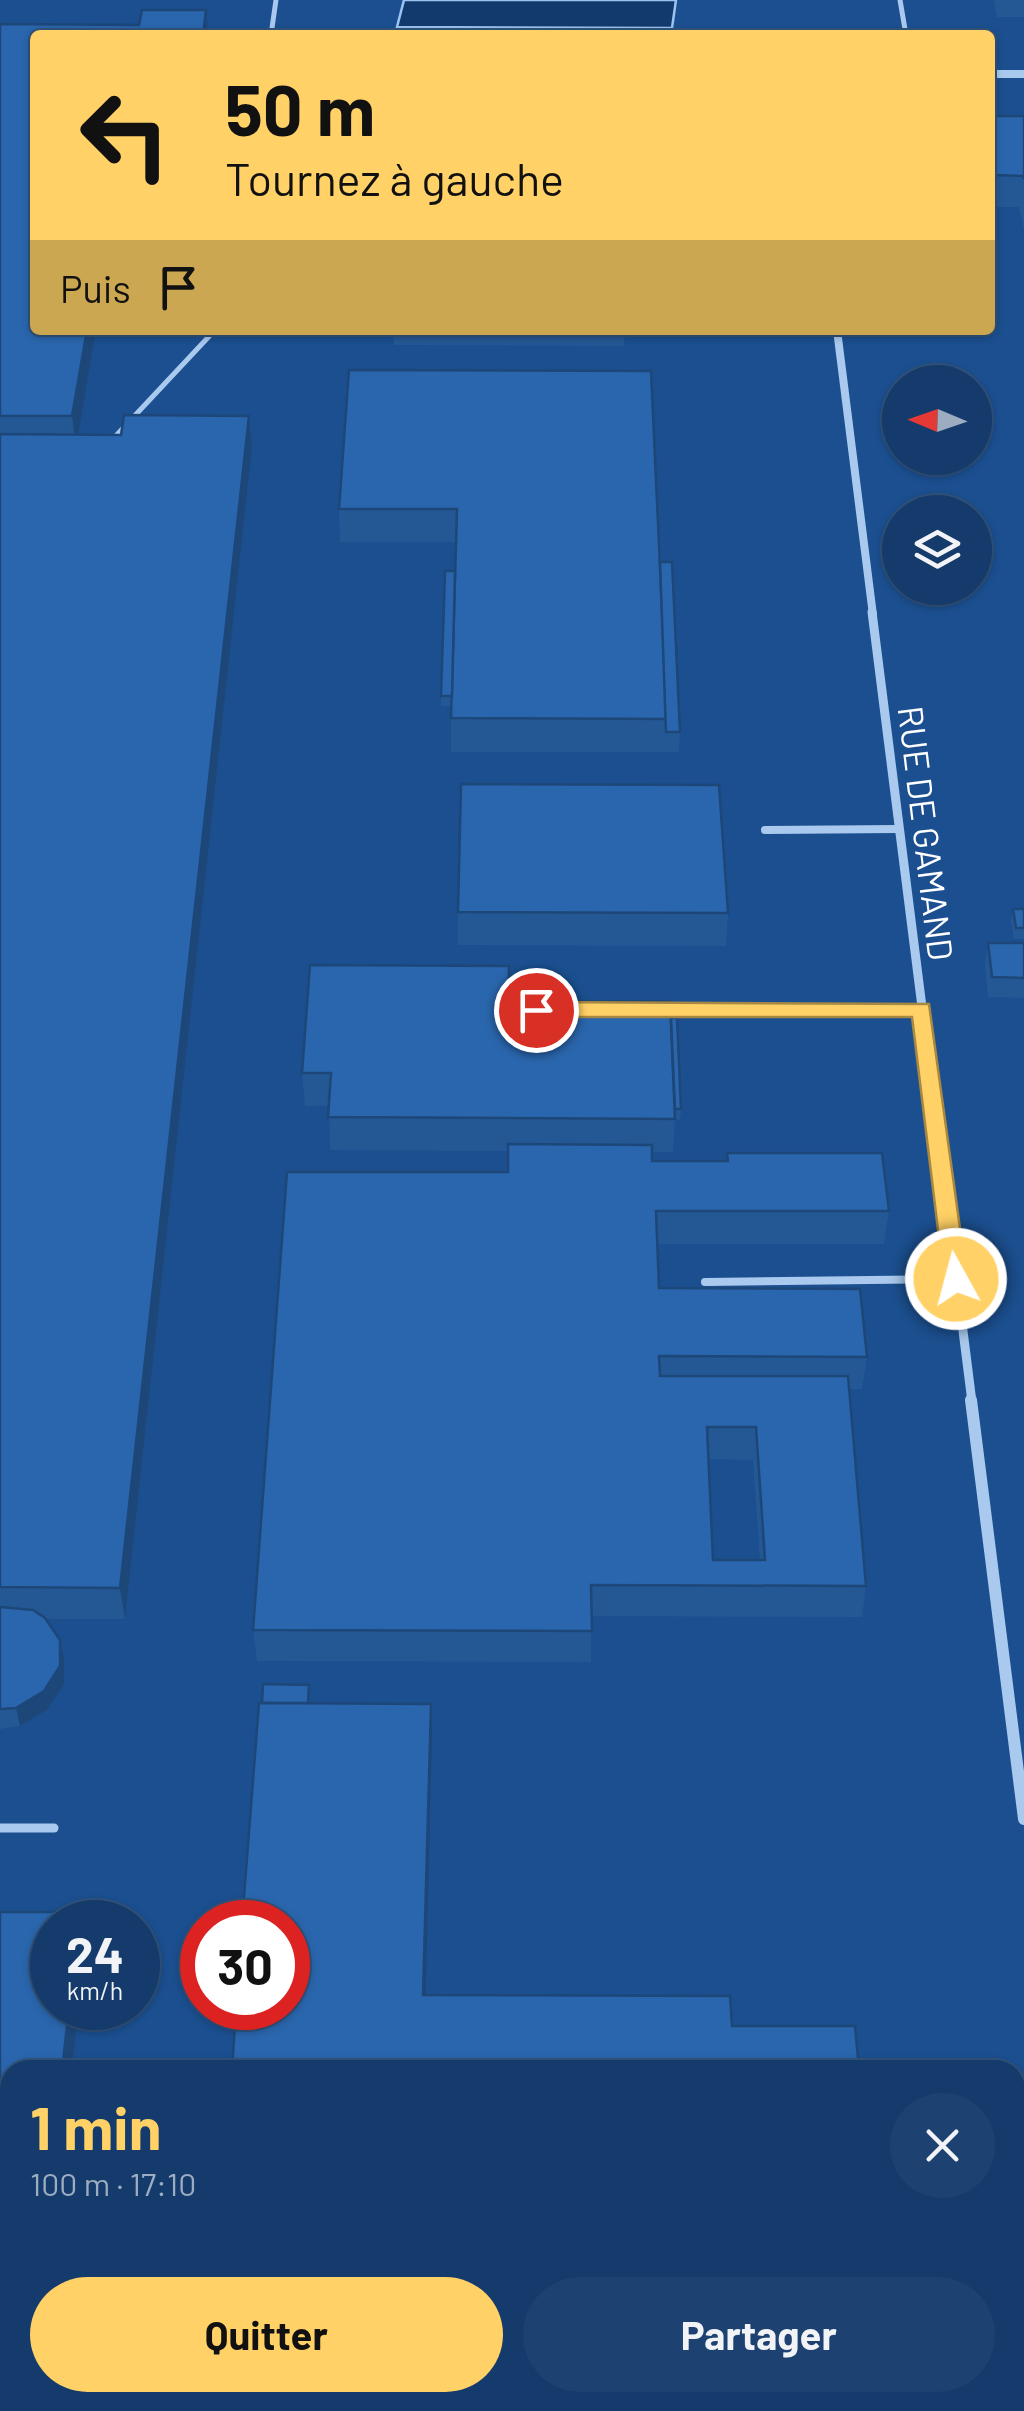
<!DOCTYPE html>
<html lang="fr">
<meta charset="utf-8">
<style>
body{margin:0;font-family:Barlow,sans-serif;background:#1d4271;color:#f1f3f6;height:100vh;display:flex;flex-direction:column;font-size:38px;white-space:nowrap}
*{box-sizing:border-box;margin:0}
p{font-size:32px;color:#9dadc1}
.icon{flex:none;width:55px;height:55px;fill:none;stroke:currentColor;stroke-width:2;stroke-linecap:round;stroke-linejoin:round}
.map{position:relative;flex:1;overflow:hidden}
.panel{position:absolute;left:0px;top:2060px;width:1025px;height:352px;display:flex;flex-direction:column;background:#143b6b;border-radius:30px 30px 0 0;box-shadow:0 2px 8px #0004,0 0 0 2px #33557e}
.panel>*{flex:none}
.top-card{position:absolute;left:30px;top:30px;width:965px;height:305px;border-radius:10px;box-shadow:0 2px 8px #0004,0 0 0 2px #33557e;background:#ffd166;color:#111;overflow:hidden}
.needle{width:65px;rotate:272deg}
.fabs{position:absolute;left:882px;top:365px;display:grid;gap:20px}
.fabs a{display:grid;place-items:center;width:110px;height:110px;border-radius:50%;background:#143b6b;box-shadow:0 2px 8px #0004,0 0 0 2px #33557e;font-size:50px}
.speed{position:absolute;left:30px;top:1900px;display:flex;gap:20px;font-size:50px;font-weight:700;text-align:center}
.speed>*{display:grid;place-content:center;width:130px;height:130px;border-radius:50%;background:#143b6b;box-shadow:0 2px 8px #0004,0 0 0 2px #33557e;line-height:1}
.speed small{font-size:25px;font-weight:400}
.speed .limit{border:15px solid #d22;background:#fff;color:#111}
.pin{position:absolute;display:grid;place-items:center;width:85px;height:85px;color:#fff;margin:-42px;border:5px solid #fff;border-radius:50%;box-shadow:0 2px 10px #0007}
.me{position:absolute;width:110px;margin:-55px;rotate:353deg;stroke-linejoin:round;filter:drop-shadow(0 0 8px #0008)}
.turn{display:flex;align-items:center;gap:35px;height:210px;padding:0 30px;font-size:45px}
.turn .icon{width:130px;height:130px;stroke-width:2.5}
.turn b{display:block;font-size:70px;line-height:85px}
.then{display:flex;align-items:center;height:95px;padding:0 30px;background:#0003;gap:20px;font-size:38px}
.round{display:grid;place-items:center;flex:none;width:105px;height:105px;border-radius:52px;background:#1d4271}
.headline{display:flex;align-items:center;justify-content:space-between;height:170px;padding:0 30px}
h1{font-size:60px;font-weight:700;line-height:75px;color:#ffd166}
.action{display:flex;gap:20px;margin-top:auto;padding:20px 30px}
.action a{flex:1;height:115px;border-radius:60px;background:#ffd166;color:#111;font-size:40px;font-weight:700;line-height:115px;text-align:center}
.action a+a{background:#1d4271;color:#f1f3f6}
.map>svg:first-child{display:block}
.water{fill:#123a6d;stroke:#9cc4f0;stroke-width:2.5}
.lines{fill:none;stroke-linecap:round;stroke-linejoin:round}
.lane-far2{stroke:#a9c9ee;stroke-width:5}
.lane-far1{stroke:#a9c9ee;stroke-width:8}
.lane{stroke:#a9c9ee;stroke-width:9}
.street-far2{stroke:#a9c9ee;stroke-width:8}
.street-far1{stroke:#a9c9ee;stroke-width:9}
.street{stroke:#a9c9ee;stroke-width:12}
.wall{fill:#245895;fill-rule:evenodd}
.shaded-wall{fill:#1d4779}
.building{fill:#2a66ad;stroke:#1d4779;stroke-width:2.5;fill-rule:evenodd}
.route{fill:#ffd166;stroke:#a68842;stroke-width:2.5}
.labels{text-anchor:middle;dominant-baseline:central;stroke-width:10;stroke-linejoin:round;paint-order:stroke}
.street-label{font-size:35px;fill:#fff;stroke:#1b4f8f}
</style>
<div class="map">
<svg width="1024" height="2411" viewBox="0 0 1024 2411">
<rect width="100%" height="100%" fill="#1b4f8f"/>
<!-- water -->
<polygon class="water" points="404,0 676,0 672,28 397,27"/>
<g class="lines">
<!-- lane-far2 -->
<g class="lane-far2">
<polyline points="900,0 906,35"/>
<polyline points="271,35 276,0"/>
<polyline points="112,440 215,330"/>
</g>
<!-- lane-far1 -->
<g class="lane-far1">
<polyline points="765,830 899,829"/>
<polyline points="661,1009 922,1009"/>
<polyline points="705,1282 956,1279"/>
</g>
<!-- lane -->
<polyline class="lane" points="0,1828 54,1828"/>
<!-- street-far2 -->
<g class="street-far2">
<polyline points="990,74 1024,74"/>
<polyline points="837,330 873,615"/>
</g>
<!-- street-far1 -->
<polyline class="street-far1" points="872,612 972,1402"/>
<!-- street -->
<polyline class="street" points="971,1400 1024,1819"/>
</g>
<!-- wall -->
<g class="wall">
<polygon points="994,0 1024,0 1024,17 997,17"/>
<polygon points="0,24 208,35 35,35 96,330 78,434 121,435 249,416 252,448 125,1619 46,1619 64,1659 64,1685 47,1710 20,1726 0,1729"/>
<polygon points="990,116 1024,116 1024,230 1019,207 990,207"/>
<polygon points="393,330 625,330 624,346 394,345"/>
<polygon points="349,370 660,562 680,732 679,752 451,752 451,706 441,706 441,696 455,571 456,542 340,542 339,509"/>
<polygon points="1013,909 1024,909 1024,939 1014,939 1011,920"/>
<polygon points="458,912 728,913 726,946 458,945"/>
<polygon points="988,943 1024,943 1024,998 988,997 985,963"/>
<path d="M509,1001L671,1018L681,1109L680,1120L675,1119L673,1152H652V1161H727V1153L889,1211L884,1244H657L659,1288L867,1357L862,1389H849L866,1586L862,1617L591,1616V1662L257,1661L253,1630L508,1172V1151L330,1150L329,1106H305L302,1073ZM708,1459L753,1460L760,1560H713Z"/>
<polygon points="0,1912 80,1912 82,1922 52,1922 52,2008 79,2008 72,2070 10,2070 10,2172 0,2172"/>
</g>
<!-- shaded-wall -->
<g class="shaded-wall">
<polygon points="206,10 208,35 203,35"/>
<polygon points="87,330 96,330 76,448 72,416"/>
<polygon points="249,416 252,448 125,1619 120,1588"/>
<polygon points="60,1640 64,1659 64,1685 47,1710 20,1726 16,1708"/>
<polygon points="431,1704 432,1735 425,2024 423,1995"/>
<polygon points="69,2008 79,2008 72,2070 62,2070"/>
<polygon points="30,2402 41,2402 40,2411 29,2411"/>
</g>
<!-- building -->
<g class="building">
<polygon points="142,10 206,10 203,35 35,35 35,330 87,330 72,416 0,416 0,24 139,25"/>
<polygon points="990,116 1024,116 1024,179 1023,176 993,175 990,159"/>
<polygon points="349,370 651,371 667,719 451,718 457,509 339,509"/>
<polygon points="124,415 249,416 120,1588 0,1587 0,434 121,435"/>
<polygon points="660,562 672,562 680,732 666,732"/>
<polygon points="445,571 455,571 452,696 441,696"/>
<polygon points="461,784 719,785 728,913 458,912"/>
<polygon points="1013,909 1024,909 1024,928 1016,928"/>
<polygon points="988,943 1024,943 1024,978 992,977"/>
<polygon points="310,965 509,966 508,1001 670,1001 675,1119 328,1117 331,1073 302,1073"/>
<polygon points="671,1018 677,1018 681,1109 675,1109"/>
<path d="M508,1144L652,1145V1161H728L727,1153H882L889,1211H656L659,1288L860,1289L867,1357L659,1356L660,1376H848L866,1586L591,1585L592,1631L253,1630L287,1172H508ZM707,1427H756L765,1560H713Z"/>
<polygon points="0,1607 33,1610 45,1618 60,1640 60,1666 44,1691 16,1708 0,1709"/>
<polygon points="263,1684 309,1685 308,1703 262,1703"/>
<polygon points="259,1703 431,1704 423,1995 730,1996 732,2026 855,2026 859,2070 232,2070 236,2008 288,2008 288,1922 242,1922"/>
<polygon points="0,1912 80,1912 79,1922 52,1922 52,2008 69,2008 62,2070 10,2070 10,2144 0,2144"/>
<polygon points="0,2355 10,2355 10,2402 30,2402 29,2411 0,2411"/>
<rect x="247" y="2402" width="502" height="9"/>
</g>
<!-- route -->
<polygon class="route" points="536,1002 929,1004 967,1279 964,1285 956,1288 944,1279 912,1017 536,1017 526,1010"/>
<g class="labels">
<!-- street labels -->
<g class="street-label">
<text transform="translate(927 833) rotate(83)">RUE DE GAMAND</text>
</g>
</g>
</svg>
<div class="fabs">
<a><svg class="needle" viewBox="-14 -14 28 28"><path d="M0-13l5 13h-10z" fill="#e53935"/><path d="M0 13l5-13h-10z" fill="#9dadc1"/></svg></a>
<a><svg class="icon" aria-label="layers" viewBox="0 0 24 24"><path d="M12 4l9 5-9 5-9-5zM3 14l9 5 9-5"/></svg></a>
</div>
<div class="speed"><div>24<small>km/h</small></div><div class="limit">30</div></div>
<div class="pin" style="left:536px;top:1010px;background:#d93025"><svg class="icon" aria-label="arrive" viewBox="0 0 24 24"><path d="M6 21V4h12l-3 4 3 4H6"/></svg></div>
<svg class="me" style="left:956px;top:1279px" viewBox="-20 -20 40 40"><circle r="17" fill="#ffd166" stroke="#fff" stroke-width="3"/><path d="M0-11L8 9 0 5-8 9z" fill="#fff"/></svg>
<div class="top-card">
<div class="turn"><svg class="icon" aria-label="left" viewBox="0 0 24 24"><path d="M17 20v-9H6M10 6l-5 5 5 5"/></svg><div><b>50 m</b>Tournez à gauche</div></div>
<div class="then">Puis<svg class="icon" aria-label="arrive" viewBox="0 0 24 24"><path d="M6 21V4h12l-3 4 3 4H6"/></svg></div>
</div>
<section class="panel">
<div class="headline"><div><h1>1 min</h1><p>100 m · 17:10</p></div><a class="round"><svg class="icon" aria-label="close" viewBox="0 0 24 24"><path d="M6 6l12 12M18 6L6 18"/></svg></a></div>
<div class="action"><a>Quitter</a><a>Partager</a></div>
</section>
</div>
